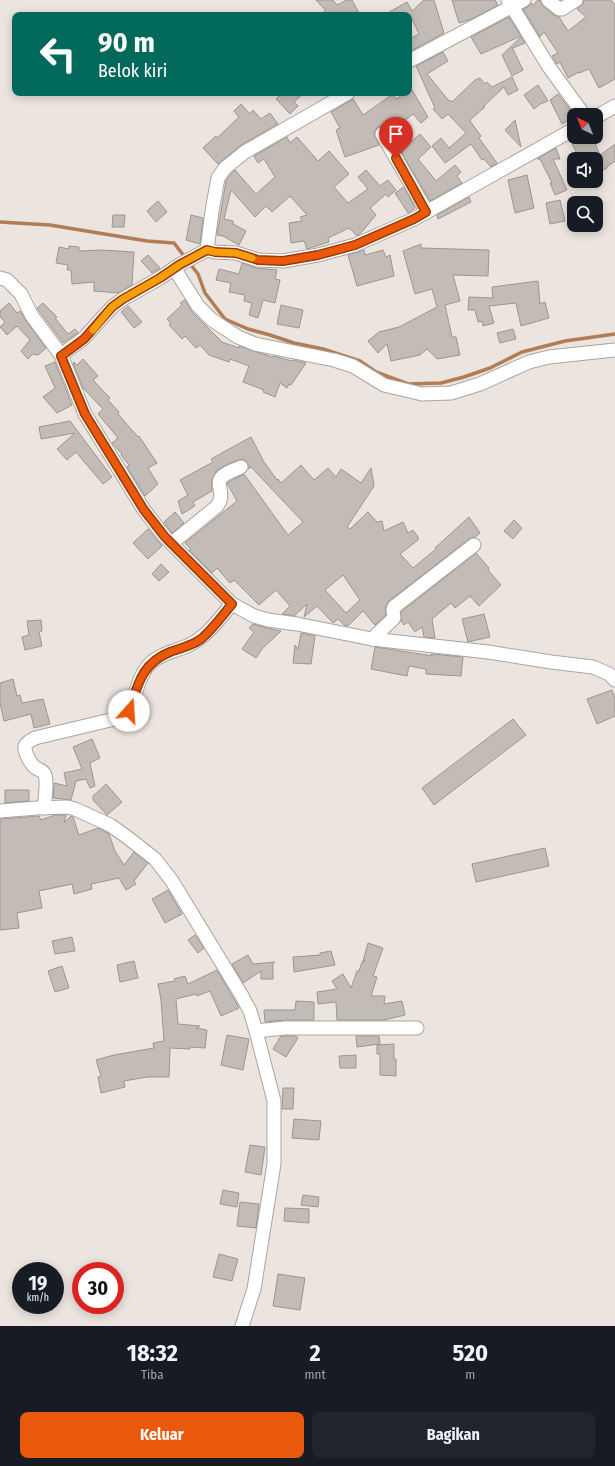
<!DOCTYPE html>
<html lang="id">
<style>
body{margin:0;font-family:"Fira Sans Condensed",sans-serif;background:#20242c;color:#f1f3f6;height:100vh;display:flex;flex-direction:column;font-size:15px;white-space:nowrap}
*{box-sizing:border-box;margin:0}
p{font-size:13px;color:#9ea1a6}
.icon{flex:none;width:22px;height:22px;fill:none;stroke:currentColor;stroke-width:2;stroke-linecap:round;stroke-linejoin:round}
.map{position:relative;height:1326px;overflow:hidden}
.sheet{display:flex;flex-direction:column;background:#171b24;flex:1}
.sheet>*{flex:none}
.hud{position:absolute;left:12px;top:12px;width:400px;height:84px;border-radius:8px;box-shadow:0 2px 10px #0003;background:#00695c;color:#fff;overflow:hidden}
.needle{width:26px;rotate:317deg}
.buttons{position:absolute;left:567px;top:108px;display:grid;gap:8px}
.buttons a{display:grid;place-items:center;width:36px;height:36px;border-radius:8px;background:#171b24;box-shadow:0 2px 10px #0003;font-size:20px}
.speed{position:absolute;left:12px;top:1262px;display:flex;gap:8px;font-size:20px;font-weight:700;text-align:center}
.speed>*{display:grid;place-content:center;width:52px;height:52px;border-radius:50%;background:#171b24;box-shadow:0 2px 10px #0003;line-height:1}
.speed small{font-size:10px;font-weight:400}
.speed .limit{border:6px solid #d22;background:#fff;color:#111}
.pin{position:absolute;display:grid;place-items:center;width:34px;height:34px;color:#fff;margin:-41px -17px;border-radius:50% 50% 50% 0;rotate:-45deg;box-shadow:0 0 4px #0007}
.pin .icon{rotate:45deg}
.me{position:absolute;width:44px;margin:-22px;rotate:19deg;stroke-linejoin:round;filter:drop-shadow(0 0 3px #0008)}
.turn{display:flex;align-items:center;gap:14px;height:84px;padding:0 20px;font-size:18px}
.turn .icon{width:52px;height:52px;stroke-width:2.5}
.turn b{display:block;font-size:28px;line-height:34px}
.eta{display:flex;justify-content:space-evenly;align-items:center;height:68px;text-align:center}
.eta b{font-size:24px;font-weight:700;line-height:28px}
.cta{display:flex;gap:8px;margin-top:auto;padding:8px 20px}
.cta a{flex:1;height:46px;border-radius:8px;background:#ea580c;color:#fff;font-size:16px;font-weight:700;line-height:46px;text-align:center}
.cta a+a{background:#20242c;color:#f1f3f6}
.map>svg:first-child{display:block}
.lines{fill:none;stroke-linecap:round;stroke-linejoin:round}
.stream{stroke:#b27d54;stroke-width:3.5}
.building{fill:#c2bbb6;stroke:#9c9691;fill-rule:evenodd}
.street-casing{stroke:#aba49f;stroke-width:15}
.street{stroke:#fff;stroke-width:13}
.route-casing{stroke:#983908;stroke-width:10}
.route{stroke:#ea580c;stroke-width:7}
.slow{stroke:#f59e0b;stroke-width:7}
</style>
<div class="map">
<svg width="615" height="1326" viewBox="0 0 615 1326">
<rect width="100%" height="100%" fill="#ebe4df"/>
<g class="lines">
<!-- stream -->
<polyline class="stream" points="0,222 50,225 147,241 174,243 198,274 205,293 225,319 248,329 270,335 294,343 323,349 360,361 376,372 408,384 441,383 464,377 490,368 522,352 565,341 615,334"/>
</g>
<!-- building -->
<g class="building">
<polygon points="316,0 333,0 337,5 347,0 352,0 360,15 318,15 326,11"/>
<polygon points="424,0 434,0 444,33 409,52 409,39 419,34 410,15 384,15 407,2 412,11"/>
<polygon points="452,0 495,0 498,5 472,19 459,23"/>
<polygon points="538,0 540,0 543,6 554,15 559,17 568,31 586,17 577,9 583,4 584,0 611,0 615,4 615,79 599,88 589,69 579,73 579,72 568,78 560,62 557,64 552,56 558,53 544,32 540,37 523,9 528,7 531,3 533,5"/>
<polygon points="509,17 521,36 481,54 471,37"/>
<polygon points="521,37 525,43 513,48 512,47 523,70 512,76 502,55"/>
<polygon points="443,52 448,61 427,74 449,101 450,100 452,102 475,80 480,78 485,84 487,82 492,87 512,77 518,90 508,95 504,87 484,106 485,107 471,119 470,121 481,136 479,138 497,163 491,167 484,159 482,160 471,144 445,163 432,146 441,138 449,148 466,133 448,114 442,119 433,109 435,108 416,66"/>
<polygon points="538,85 548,101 540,104 534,109 524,95"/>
<polygon points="412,90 428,117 421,123 413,114 397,126 406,136 395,140 386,127 382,126 378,127 375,130 374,134 379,145 345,157 336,130 340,128 331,112 353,99 363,115 393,94 396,99 406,93 409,93 409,91"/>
<polygon points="282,93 304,93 294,102 298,106 290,114 276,99"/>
<polygon points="558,94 574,115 574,117 562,124 550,100"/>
<polygon points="241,104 250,114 253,110 261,119 270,113 278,124 241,145 218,164 203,148 216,136 217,138 239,117 234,111"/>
<polygon points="515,120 521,147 505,130"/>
<polygon points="420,134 431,147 418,159 436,181 455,165 461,172 457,176 462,183 430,201 397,145 407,137 412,141"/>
<polygon points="287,137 290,143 297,137 318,161 329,151 349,174 334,187 348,203 368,189 358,177 366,170 380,186 388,180 396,190 388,197 386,194 370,208 376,215 360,234 357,236 349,228 328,238 329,242 307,249 304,241 291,243 289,223 302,221 300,217 307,215 290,196 272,212 266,206 255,217 231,190 224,219 233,221 233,224 246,231 239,245 223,236 217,235 226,181 231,174 235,170 256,194 275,177 264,159 258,163 254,156"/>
<polygon points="587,137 592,137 600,155 615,144 615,161 607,167 607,168 596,174 596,159 580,159 572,144"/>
<polygon points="556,148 560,159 553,159 567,190 555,195 550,183 552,183 540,159 537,159"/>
<polygon points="527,175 534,208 515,213 508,180"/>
<polygon points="404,187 415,208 408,213 395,193"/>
<polygon points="469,197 471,202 438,219 437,215"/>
<polygon points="560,200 565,221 550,224 546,203"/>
<polygon points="158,201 167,212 156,222 147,211"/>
<polygon points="113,215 125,215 124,227 112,227"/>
<polygon points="191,215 203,218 200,244 186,240"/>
<polygon points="421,244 421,248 489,250 488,276 453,275 460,301 445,305 452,337 456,337 460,355 437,359 427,349 420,355 391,361 387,344 378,353 368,341 379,332 399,327 437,307 432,289 415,294 403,251"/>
<polygon points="69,246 79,247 79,251 101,250 134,252 132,285 118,293 94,291 94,282 72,284 71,270 67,270 68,265 56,263 59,247 69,249"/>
<polygon points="364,250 365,255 383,250 386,257 390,255 394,276 357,286 348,255"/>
<polygon points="148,255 160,268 152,273 141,261"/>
<polygon points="242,263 256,268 277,270 275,279 280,280 275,303 263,300 258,318 249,315 252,303 244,301 245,295 229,292 231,283 216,280 219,269 239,274"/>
<polygon points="538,281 540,304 545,302 549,318 521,326 516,303 489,306 494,323 483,326 482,321 478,322 475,310 468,310 469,297 493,298 492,287"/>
<polygon points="185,300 192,312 222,342 239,348 239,346 272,357 273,356 292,361 293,360 306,363 291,385 289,384 287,388 280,383 275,397 263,392 264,390 243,382 249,366 230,359 229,362 209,355 200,345 196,348 185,336 182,339 169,325 171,324 167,319 182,305 180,303"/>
<polygon points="9,303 17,313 20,311 26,321 46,348 38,355 33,354 28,359 21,351 30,340 17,326 7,335 0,327 5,322 0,317 0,311"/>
<polygon points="43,303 57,317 55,318 68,334 75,329 78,333 63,343 37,308"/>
<polygon points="281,305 303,310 299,328 277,324"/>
<polygon points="128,306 142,322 134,328 121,312"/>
<polygon points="513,329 516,339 500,343 497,333"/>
<polygon points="83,359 98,376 93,380 110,398 108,400 119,412 118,414 138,437 139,436 157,463 148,468 158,484 145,496 127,467 129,465 121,455 122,454 112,443 118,438 98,414 103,409 83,388 73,363 74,362 77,365"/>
<polygon points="55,362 72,405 57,413 43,397 55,388 45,366"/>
<polygon points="70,421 112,477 103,484 76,452 67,460 57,449 75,433 41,439 39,427"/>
<path d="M251,437L264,462L277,480L278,479L281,483L301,465L314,480L328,468L336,477L341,469L361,483L371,468L374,486L347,527L350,529L368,512L377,522L382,521L384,531L403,522L408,533L413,530L418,537V540L400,554L413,568L436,549L435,548L469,517L480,533L475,537L469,539L389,601L385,607L386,615L375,625L363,611L348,626L344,625L338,619L333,623L317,606L304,617L307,604L294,616L282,614L290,606L276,590L259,605L234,580L230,583L217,568L212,573L189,550L191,549L185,543L237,501L227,483L244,474L288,535L303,522L251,467L248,469V463L242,459L228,464L217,470L212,480V491L193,502L195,506L182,514L178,501L188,495L180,480L213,462L211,459ZM343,575L360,600L346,613L325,590Z"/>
<polygon points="175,512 184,523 172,533 164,522"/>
<polygon points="514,520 522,528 513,539 504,531"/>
<polygon points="148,529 162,546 148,559 133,543"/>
<polygon points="476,553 489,568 488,570 501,585 479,606 470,596 455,608 451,603 432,619 435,638 424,637 422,627 415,632 408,622 404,625 401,621 401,612"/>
<polygon points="161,564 169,572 159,581 152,574"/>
<polygon points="484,614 490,637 468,642 462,619"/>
<polygon points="41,620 42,631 39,632 42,646 25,650 22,637 29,635 27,621"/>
<polygon points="253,624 267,628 281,631 262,649 256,658 242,649 254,632 249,628"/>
<polygon points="301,633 315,636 311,664 293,663 295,645 298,649"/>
<polygon points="375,647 433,656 431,654 463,657 461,676 426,674 426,669 409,666 407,676 371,669"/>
<polygon points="13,679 17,696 20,695 22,703 43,699 50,724 34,728 31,714 4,721 0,703 0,683"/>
<polygon points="612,690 615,698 615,716 597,724 587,699"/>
<polygon points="513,719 526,735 434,805 422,788"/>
<polygon points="92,739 100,758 90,763 95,786 90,788 86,779 76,781 71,800 53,798 54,783 67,786 64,773 82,769 73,747"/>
<polygon points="106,784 122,802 107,815 93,800 93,796"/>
<polygon points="5,790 29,790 29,801 5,803"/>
<polygon points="55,815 66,815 64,823 71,816 73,817 79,835 98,828 109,834 115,851 124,865 134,852 148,863 134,881 136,884 126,890 119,878 91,884 92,889 74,894 72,884 39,891 42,908 17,913 19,928 0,930 0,819 39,816 41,820"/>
<polygon points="545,848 549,866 476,882 472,864"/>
<polygon points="168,890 182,914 165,923 152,899"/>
<polygon points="195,935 204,948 198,953 188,940"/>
<polygon points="72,937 75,951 55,954 52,941"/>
<polygon points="368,943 383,948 373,976 377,977 371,996 385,996 384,1004 402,1001 405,1015 384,1020 337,1020 336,1002 318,1004 317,992 337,989 332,981 343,974 351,988 357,971 359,971 362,962 366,960 363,961"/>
<polygon points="331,951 335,965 294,972 293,957 320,955 320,953"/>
<polygon points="248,955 253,964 275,962 273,963 273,979 261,979 261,971 243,983 232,964"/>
<polygon points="134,961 138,978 120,982 117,965"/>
<polygon points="62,966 69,988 55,992 48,971"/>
<polygon points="217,970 239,1008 221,1016 210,991 197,996 196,994 176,999 178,1024 200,1026 196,1028 207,1030 205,1048 190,1047 190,1049 170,1048 169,1077 147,1077 124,1081 125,1087 101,1093 98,1077 101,1076 96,1060 114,1055 154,1048 153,1043 164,1041 161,1000 158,984 175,981 174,979 185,976 188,984"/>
<polygon points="296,1001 314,1002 314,1020 285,1020 265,1022 264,1010 295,1010"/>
<polygon points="227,1035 249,1039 243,1070 221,1065"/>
<polygon points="281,1036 296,1036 298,1038 286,1057 273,1049"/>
<polygon points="356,1036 379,1036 380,1044 357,1047"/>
<polygon points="394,1044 394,1059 396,1059 396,1076 380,1075 380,1054 377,1054 377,1045"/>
<polygon points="356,1055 356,1068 340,1068 339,1056"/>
<polygon points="283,1088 294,1088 293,1109 282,1109"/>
<polygon points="294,1119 321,1121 319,1140 292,1138"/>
<polygon points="250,1145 265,1147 261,1175 245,1172"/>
<polygon points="223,1190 239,1193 237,1207 220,1204"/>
<polygon points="303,1195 319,1197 318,1207 301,1205"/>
<polygon points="240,1202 259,1204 256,1228 237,1226"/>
<polygon points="285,1208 309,1209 309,1223 284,1221"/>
<polygon points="219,1254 238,1259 232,1281 213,1277"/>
<polygon points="278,1274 305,1278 300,1310 273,1306"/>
</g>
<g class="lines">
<!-- street casing -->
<g class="street-casing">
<g id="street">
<polyline points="508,0 549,67 584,115"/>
<polyline points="548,0 559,9 562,9 576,0"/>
<polyline points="409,61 524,0"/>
<polyline points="596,117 615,106"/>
<polyline points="382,134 427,212"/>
<polyline points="207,250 212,211 218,178 225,168 245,152 348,93"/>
<polyline points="174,268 198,306 212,320 238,337 255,344 334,360 353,366 384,385 422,394 451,393 480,384 529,362 549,357 615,350"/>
<polyline points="0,278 7,280 21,294 32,316 61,355 85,414 144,510 165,537 232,604 254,616 268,620 297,624 372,639 488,652 551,662 593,667 609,674 615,680"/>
<polyline points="61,355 83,339 112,307 123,299 160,278 179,265 207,250 215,252 236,253 258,260 283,261 318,255 355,245 414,219 574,129"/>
<path d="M172,543L216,507C227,495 215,485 221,478C226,472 235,470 241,467"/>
<polyline points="372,639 394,618 393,610 394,607 474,545"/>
<path d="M44,808C45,799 48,779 44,773C42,770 39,770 36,768C31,765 24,752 25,746C27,742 31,740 35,738L127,716C136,698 137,674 153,661C163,653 176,651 187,646C206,638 219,619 232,604"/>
<polyline points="0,811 37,808 67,807 75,809 110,825 127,837 155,859 172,881 242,996 250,1011 256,1031 274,1101 274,1164 254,1289 242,1326"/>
<polyline points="256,1031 285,1028 417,1028"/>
</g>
</g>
<!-- street -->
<use href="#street" class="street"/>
</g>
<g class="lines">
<!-- route casing -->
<g class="route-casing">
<path id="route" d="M129,711C138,684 142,663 170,652C180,648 192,646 201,639C213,629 222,616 232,604L165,537L144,510L85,414L61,356L84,339L112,307L123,299L160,278L179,265L207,250L215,252L236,253L258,260L283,261L318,255L355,245L414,219L426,212L396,158"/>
</g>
<!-- route -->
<use href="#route" class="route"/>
<!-- slow -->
<polyline class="slow" points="93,330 112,307 123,299 160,278 179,265 207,250 215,252 236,253 252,258"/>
</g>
</svg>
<div class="buttons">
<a><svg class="needle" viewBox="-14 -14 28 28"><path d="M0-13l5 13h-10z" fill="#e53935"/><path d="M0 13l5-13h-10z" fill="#9ea1a6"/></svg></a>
<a><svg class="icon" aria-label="sound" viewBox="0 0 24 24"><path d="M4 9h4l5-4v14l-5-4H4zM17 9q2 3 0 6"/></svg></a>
<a><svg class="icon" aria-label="search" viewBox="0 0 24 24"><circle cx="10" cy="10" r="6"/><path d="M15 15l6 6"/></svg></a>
</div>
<div class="speed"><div>19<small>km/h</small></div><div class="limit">30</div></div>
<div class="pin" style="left:396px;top:158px;background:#d93025"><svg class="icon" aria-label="arrive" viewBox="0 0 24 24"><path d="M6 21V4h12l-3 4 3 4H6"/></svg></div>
<svg class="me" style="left:129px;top:711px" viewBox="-20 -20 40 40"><circle r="19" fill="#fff"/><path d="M0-13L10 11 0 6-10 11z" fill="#ea580c"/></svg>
<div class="hud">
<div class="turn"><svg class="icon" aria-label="left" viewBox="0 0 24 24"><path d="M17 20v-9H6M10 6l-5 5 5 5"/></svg><div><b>90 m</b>Belok kiri</div></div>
</div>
</div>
<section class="sheet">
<div class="eta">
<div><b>18:32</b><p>Tiba</p></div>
<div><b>2</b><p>mnt</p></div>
<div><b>520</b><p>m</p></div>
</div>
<div class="cta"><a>Keluar</a><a>Bagikan</a></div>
</section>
